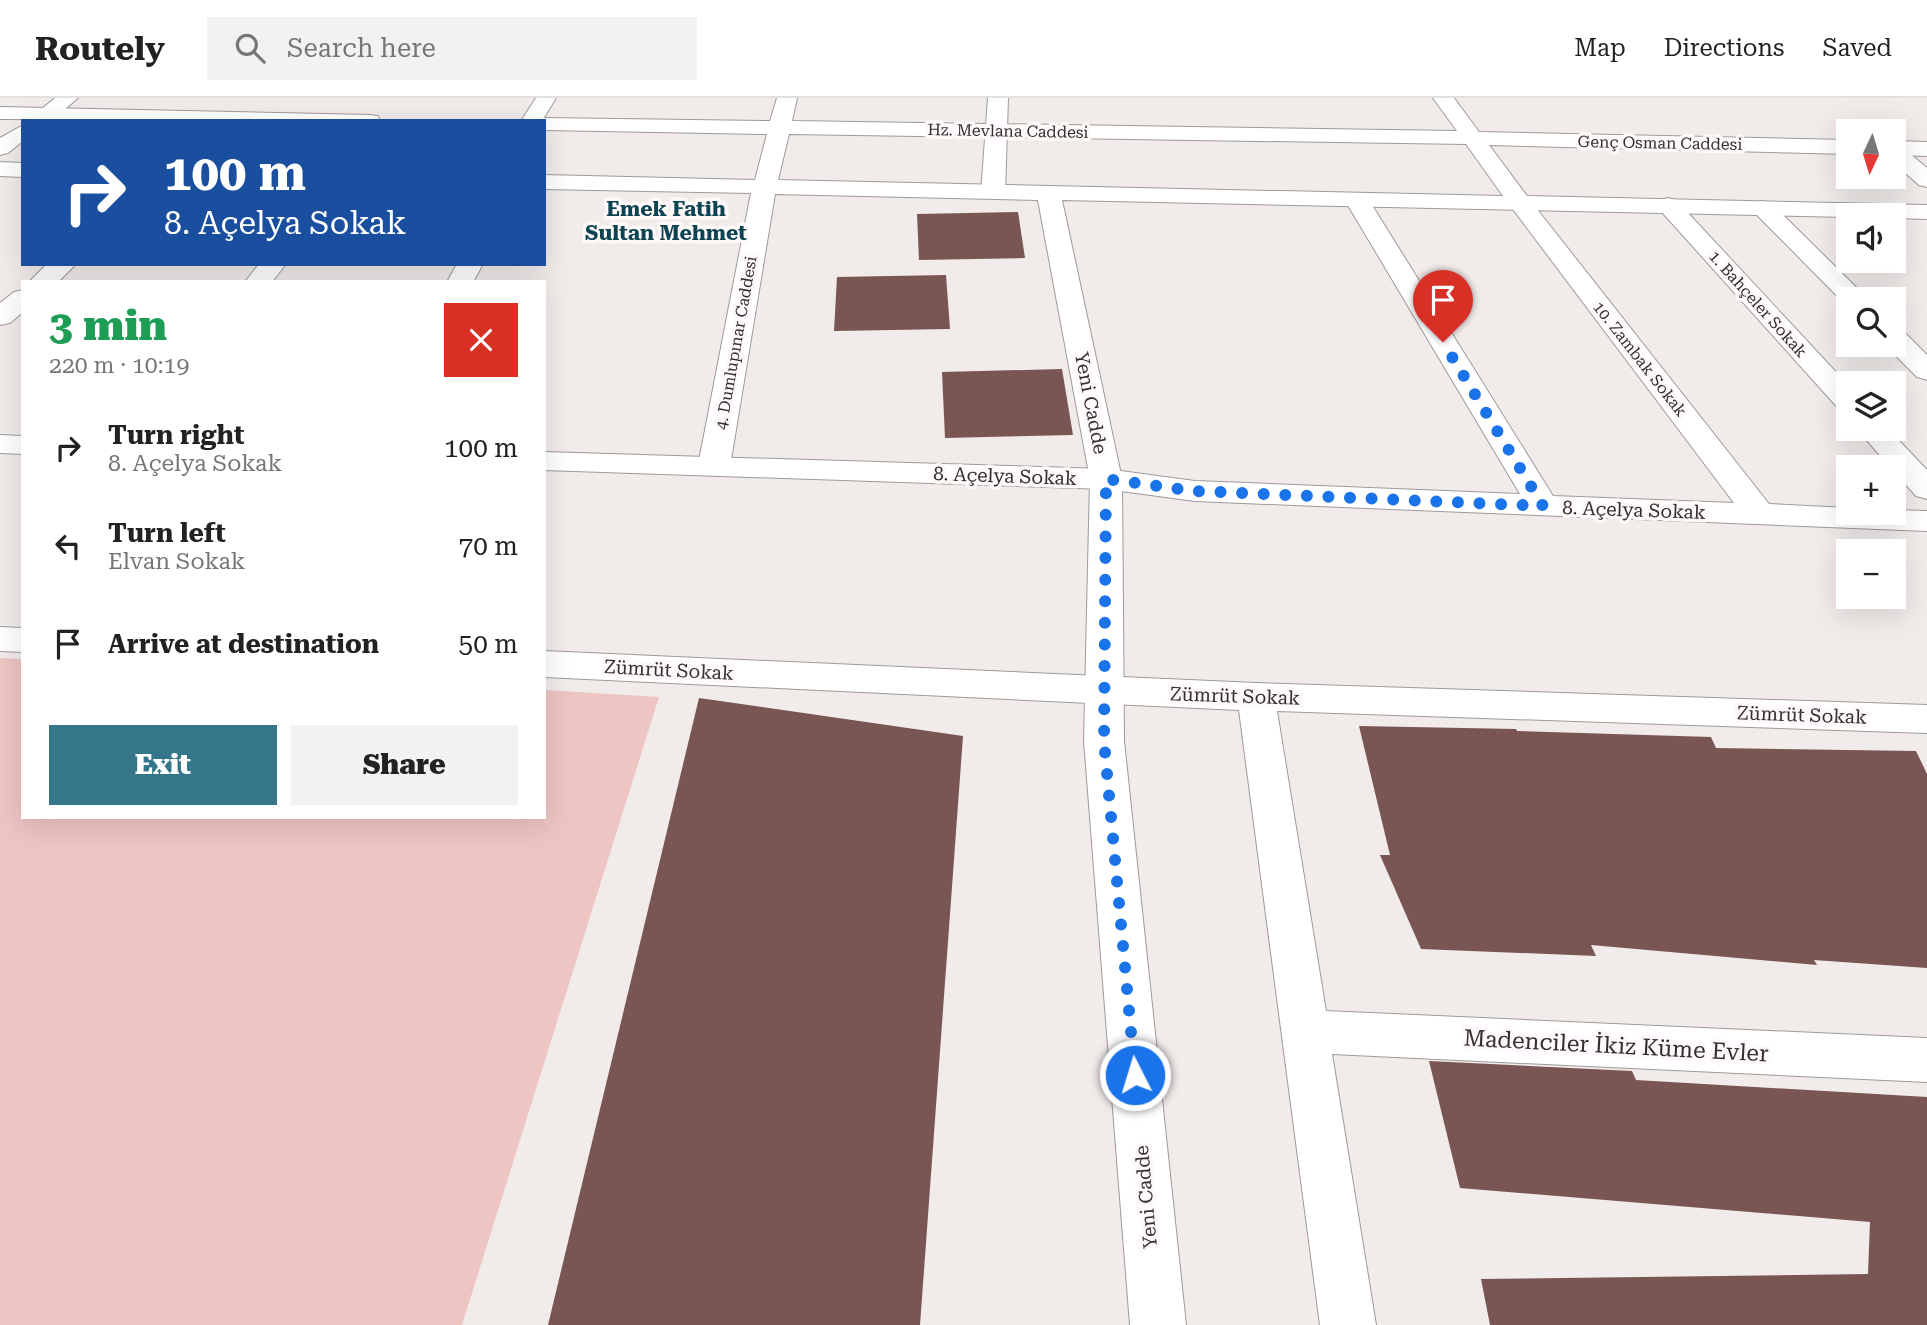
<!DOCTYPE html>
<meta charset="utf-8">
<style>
body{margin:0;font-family:"Roboto Serif",serif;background:#f2f2f2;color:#222;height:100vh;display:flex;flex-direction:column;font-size:26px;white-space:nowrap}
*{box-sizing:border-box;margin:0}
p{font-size:23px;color:#767676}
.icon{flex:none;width:38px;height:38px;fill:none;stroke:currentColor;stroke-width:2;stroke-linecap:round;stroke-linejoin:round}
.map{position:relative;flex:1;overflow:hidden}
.sheet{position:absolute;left:21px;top:182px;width:525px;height:539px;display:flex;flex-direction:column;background:#fff;border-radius:0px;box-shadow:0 7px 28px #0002}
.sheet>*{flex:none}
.hud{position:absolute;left:21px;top:21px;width:525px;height:147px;border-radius:0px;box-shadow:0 7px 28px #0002;background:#1a4fa0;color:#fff;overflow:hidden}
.needle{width:46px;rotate:184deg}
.fabs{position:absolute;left:1836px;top:21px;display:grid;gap:14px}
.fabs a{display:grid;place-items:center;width:70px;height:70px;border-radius:0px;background:#fff;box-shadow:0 7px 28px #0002;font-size:35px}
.pin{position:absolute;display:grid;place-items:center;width:60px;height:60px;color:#fff;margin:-72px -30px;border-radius:50% 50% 50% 0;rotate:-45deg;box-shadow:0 0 7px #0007}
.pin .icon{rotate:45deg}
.me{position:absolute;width:77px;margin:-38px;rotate:355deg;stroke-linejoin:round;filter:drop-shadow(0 0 5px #0008)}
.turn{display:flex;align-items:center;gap:24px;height:147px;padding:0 28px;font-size:32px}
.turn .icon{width:91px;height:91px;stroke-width:2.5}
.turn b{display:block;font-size:49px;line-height:60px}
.round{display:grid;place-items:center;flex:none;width:74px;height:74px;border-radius:0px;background:#f2f2f2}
.head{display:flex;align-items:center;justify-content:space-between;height:119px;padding:0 28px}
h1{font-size:42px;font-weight:800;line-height:52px;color:#1e9e55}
.primary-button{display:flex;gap:14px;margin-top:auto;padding:14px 28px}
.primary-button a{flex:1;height:80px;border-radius:0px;background:#36768a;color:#fff;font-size:28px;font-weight:800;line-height:80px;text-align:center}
.primary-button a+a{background:#f2f2f2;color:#222}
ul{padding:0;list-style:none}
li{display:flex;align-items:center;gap:21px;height:98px;padding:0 28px}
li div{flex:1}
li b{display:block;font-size:26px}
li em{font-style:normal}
header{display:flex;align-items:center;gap:42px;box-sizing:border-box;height:98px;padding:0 35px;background:#fff;border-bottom:2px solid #e0e0e0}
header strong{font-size:33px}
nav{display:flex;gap:38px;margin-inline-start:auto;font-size:24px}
.search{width:490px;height:63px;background:#f2f2f2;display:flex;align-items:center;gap:18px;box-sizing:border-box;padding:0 24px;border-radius:0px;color:#767676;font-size:26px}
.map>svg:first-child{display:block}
.green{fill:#edc5c3}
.building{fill:#795554}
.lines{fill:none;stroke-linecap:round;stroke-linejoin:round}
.street-casing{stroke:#9f9a99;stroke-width:2}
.secondary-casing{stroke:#9f9a99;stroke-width:2}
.street{fill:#fff;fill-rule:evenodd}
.secondary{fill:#fff;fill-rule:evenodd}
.route{stroke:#1a73e8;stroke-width:12;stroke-dasharray:0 21.6}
.labels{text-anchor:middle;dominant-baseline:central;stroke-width:7;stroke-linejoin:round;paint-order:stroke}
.far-street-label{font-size:16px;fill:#312f2f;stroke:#fef8f8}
.street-label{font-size:19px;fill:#312f2f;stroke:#fef8f8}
.far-district-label{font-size:21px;font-weight:bold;fill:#0b4352;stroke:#fef8f8}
.near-street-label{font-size:23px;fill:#312f2f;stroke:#fef8f8}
</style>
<header>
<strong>Routely</strong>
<div class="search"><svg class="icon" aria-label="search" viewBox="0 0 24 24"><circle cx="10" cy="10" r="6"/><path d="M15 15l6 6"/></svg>Search here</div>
<nav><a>Map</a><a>Directions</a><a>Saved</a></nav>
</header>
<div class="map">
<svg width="1927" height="1227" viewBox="0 0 1927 1227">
<rect width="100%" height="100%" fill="#f1ebea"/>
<!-- green -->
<polygon class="green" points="0,560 23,561 23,719 544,719 544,592 659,599 462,1227 0,1227"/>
<!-- building -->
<g class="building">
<polygon points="1018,114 1025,160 919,162 917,116"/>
<polygon points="946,177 950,231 834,233 837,179"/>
<polygon points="1062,271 1073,337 945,340 942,274"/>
<polygon points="699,600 963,638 920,1227 548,1227"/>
<polygon points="1359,628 1516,631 1517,633 1711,639 1716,650 1916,653 1927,676 1927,870 1814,862 1817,867 1591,847 1596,858 1421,851 1380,757 1390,757"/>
<polygon points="1429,963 1632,973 1636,982 1927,999 1927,1227 1490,1227 1481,1181 1868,1176 1870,1124 1460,1090"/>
</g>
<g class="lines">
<!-- street casing -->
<g class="street-casing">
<g id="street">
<polygon points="55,0 78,0 51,23 27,23"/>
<polygon points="536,0 556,0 542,23 521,23"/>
<polygon points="988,0 1008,0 1005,95 1001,100 985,100 981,95"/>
<polygon points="23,27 23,43 8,55 0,57 0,40"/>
<polygon points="1894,47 1902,49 1927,70 1927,89 1919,87 1894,65"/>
<polygon points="1358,97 1366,99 1370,104 1553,398 1734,405 1509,106 1513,101 1529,101 1769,406 1848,410 1848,415 1894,415 1894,412 1927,413 1927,433 1195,403 1106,391 544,372 544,354 1106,371 1195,383 1520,396 1346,104 1350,99"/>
<polygon points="1668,100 1676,102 1848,287 1848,313 1838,310 1660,112 1656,107 1660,102"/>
<polygon points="1763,103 1771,105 1868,201 1848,201 1848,207 1846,207 1755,115 1751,110 1755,105"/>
<polygon points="47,166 76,166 58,184 29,184"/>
<polygon points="259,166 286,166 272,184 245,184"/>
<polygon points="457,166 483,166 473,184 447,184"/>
<polygon points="23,192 23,214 10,225 0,227 0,205 14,194"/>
<polygon points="1894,232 1904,234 1927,257 1927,282 1917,279 1885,247 1894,247"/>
<polygon points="1857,331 1888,331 1927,372 1927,401 1916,398 1894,373 1894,369 1890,369"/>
<polygon points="0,337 23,338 23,356 0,355"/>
<polygon points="0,529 23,530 23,554 0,553"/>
<polygon points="544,553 1256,585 1927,607 1927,635 1277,613 1326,913 1927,940 1927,984 1332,956 1376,1227 1320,1227 1239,612 544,579"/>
</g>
</g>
<!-- secondary casing -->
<g class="secondary-casing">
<g id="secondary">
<path d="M777,0H797L792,23L1457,33L1433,0H1454L1479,34L1848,42V56L1489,47L1527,98L1927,107V121L1894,120V117H1848V119L1062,102L1122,381L1124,643L1186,1227H1130L1084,643L1090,381L1038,102L775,96L730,368L725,375L714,377L703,375L698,368L751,95L544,91V77L755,82L767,36L544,32V23H536L544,20L770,23ZM789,36L1466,46L1503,98L778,82Z"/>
<polygon points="0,9 370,17 378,18 380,23 0,21"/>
<polygon points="1894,43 1927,44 1927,58 1894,57"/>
<polygon points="0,64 23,65 23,79 0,78"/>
</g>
</g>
<!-- street -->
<use href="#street" class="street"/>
<!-- secondary -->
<use href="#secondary" class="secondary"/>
</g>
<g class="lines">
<!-- route -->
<polyline class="route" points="1135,977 1104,643 1106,381 1195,393 1543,408 1443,244"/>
</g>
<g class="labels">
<!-- far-street labels -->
<g class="far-street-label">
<text transform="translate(1008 33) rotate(1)">Hz. Mevlana Caddesi</text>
<text transform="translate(1660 45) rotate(1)">Genç Osman Caddesi</text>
<text transform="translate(1758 206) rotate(48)">1. Bahçeler Sokak</text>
<text transform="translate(736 245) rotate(-80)">4. Dumlupınar Caddesi</text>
<text transform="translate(1640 261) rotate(52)">10. Zambak Sokak</text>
</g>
<!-- street labels -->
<g class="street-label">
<text transform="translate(1091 305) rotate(79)">Yeni Cadde</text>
<text transform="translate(1005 378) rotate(2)">8. Açelya Sokak</text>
<text transform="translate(1634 412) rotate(2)">8. Açelya Sokak</text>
<text transform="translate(669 572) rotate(3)">Zümrüt Sokak</text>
<text transform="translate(1235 598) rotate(2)">Zümrüt Sokak</text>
<text transform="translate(1802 617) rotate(2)">Zümrüt Sokak</text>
<text transform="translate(1146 1099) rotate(-95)">Yeni Cadde</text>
</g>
<!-- far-district labels -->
<g class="far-district-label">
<text x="666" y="111">Emek Fatih<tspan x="666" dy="24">Sultan Mehmet</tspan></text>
</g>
<!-- near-street labels -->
<g class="near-street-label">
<text transform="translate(1616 948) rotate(3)">Madenciler İkiz Küme Evler</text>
</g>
</g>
</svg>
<div class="fabs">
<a><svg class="needle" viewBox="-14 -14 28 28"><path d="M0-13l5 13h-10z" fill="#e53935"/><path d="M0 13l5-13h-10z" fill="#767676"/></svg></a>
<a><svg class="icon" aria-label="sound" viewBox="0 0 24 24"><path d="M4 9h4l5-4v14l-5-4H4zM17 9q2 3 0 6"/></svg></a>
<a><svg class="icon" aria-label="search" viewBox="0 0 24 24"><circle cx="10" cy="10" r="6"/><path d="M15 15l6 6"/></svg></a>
<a><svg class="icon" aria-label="layers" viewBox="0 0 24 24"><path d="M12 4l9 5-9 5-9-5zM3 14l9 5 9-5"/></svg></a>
<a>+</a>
<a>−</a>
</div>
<div class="pin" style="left:1443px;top:244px;background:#d93025"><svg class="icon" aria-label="arrive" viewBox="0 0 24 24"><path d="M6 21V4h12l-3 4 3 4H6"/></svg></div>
<svg class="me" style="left:1135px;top:977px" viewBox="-20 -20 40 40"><circle r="17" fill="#1a73e8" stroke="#fff" stroke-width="3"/><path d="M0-11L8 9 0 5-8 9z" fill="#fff"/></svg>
<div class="hud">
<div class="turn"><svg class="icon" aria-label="right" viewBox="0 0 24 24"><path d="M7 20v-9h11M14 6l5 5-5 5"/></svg><div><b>100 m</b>8. Açelya Sokak</div></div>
</div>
<section class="sheet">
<div class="head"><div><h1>3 min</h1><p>220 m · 10:19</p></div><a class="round" style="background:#d93025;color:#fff"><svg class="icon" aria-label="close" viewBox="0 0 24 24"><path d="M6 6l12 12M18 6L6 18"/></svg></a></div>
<ul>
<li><svg class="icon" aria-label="right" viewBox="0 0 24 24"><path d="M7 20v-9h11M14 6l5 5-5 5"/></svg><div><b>Turn right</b><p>8. Açelya Sokak</p></div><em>100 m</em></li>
<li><svg class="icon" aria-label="left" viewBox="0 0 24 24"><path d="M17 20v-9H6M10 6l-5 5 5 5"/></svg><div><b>Turn left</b><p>Elvan Sokak</p></div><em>70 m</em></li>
<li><svg class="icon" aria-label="arrive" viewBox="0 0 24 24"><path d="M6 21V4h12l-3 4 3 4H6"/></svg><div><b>Arrive at destination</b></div><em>50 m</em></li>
</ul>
<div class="primary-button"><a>Exit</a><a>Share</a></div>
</section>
</div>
